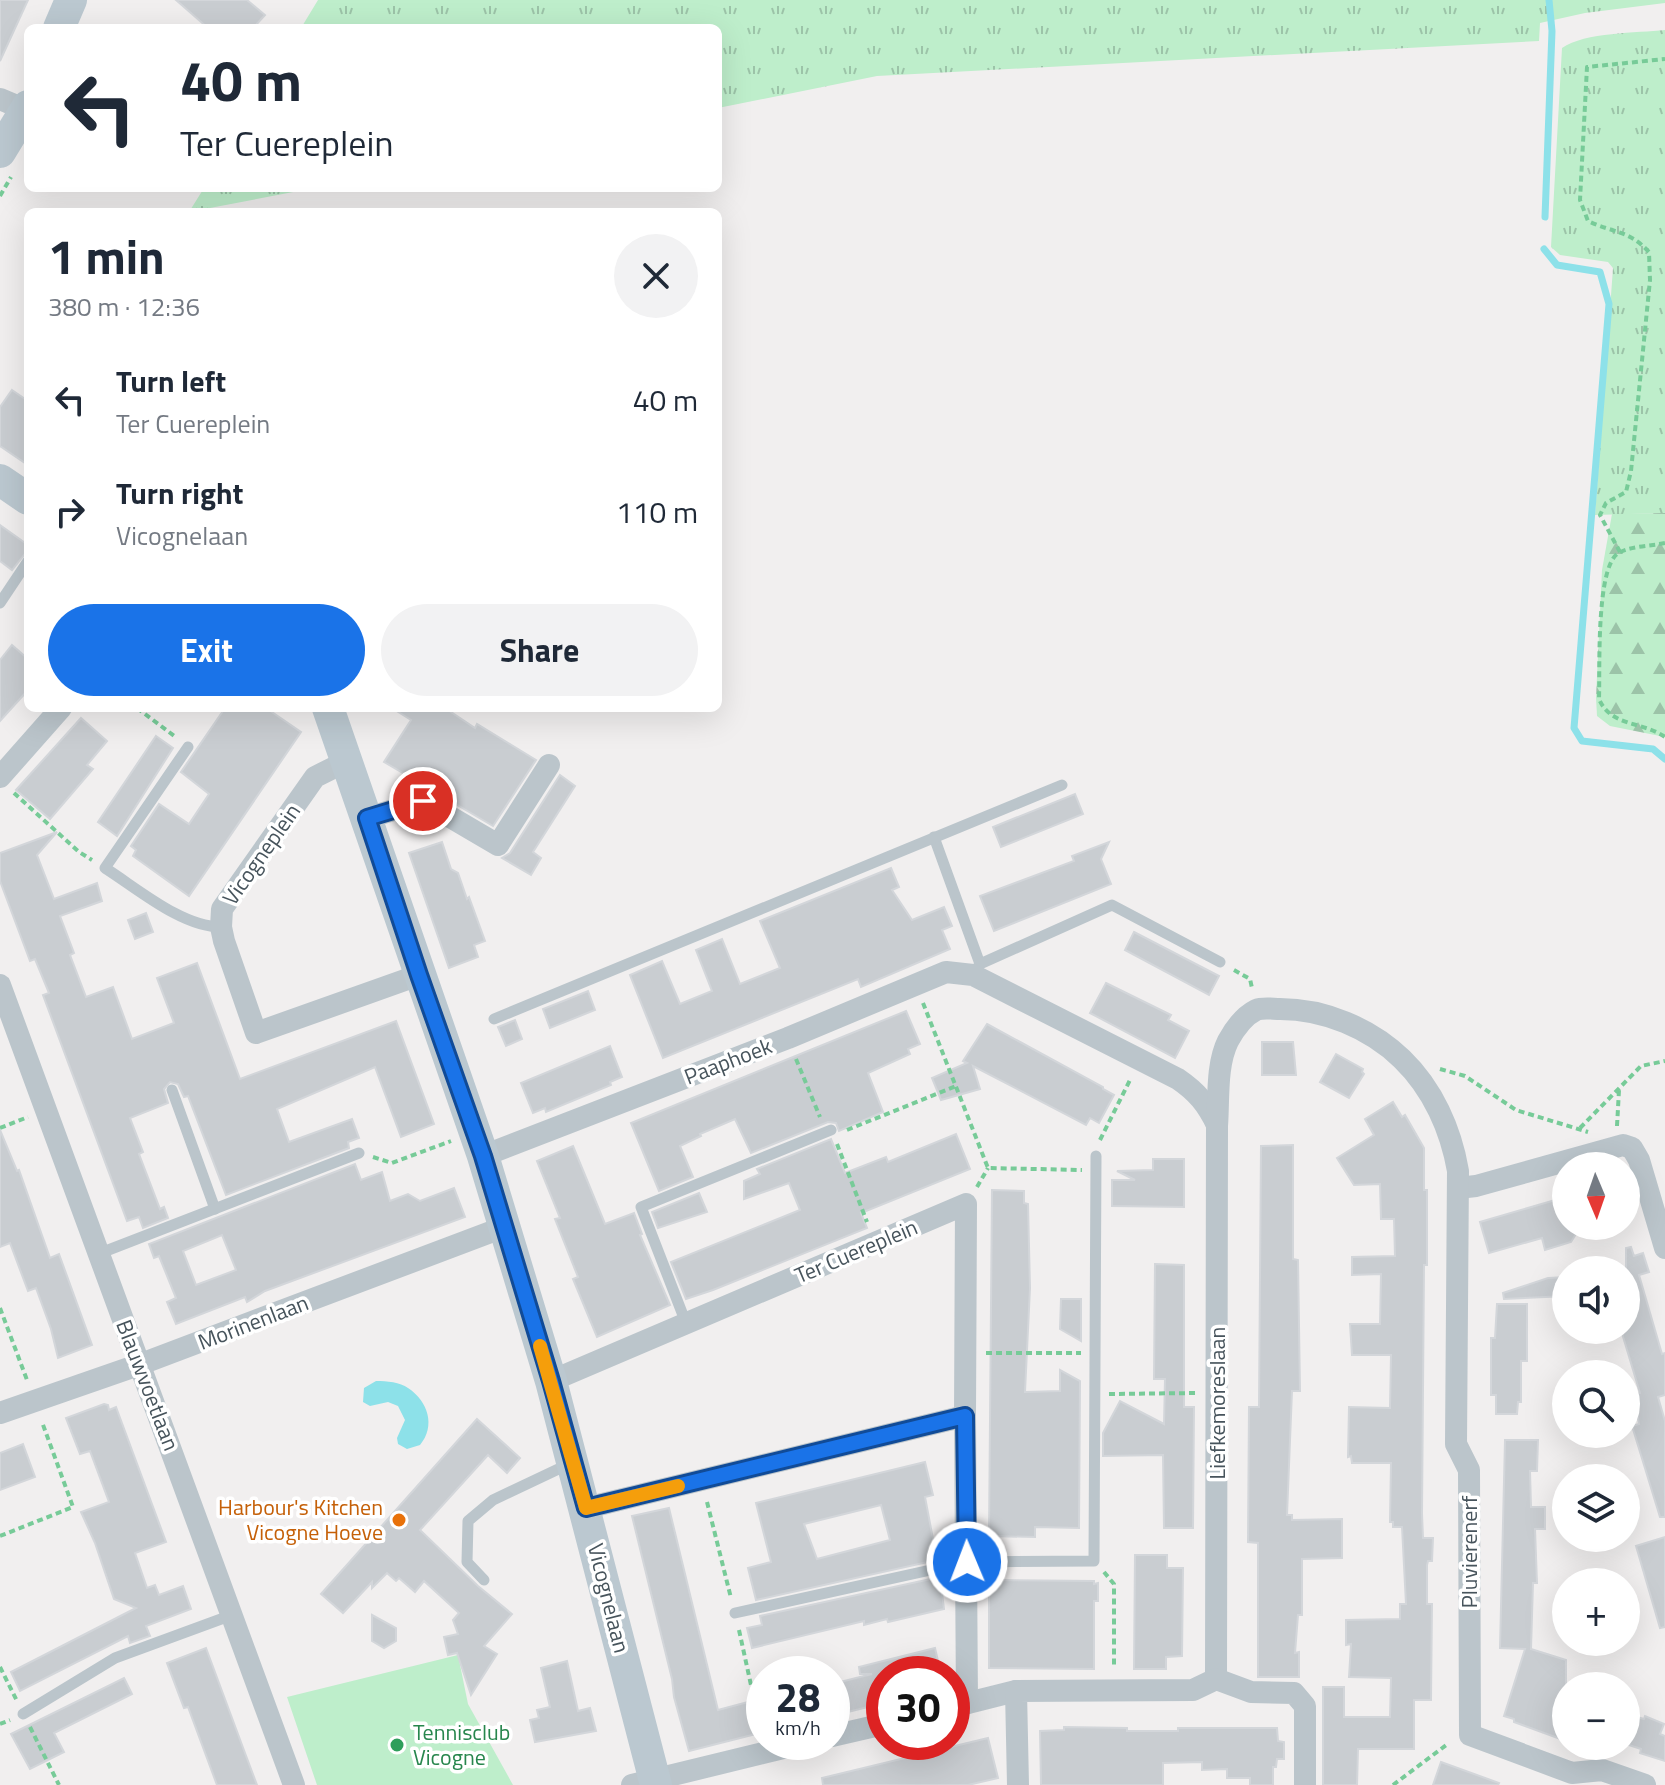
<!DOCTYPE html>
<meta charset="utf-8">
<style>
body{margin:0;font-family:"Titillium Web",sans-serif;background:#f2f2f3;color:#1f2937;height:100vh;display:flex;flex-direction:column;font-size:30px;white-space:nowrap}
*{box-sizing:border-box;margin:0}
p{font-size:26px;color:#747a83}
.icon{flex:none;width:44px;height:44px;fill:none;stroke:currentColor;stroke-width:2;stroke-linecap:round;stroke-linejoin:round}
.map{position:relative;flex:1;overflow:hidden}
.details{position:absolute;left:24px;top:208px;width:698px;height:504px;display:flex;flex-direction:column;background:#fff;border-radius:12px;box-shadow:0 8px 32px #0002}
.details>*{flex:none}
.hud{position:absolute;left:24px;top:24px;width:698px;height:168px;border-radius:12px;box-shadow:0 8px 32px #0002;background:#fff;color:#1f2937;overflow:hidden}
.needle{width:52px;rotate:178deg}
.controls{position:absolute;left:1552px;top:1152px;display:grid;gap:16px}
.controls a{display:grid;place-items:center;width:88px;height:88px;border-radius:50%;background:#fff;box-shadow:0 8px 32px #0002;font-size:40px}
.speed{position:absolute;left:746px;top:1656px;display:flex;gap:16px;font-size:40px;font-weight:700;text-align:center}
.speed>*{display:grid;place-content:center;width:104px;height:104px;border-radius:50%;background:#fff;box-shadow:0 8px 32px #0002;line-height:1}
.speed small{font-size:20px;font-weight:400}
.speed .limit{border:12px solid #d22;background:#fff;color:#111}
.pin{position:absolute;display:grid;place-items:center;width:68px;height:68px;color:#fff;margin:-34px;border:4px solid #fff;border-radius:50%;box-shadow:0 2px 8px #0007}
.me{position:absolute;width:88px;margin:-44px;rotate:359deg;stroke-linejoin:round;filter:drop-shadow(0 0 6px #0008)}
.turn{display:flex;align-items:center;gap:28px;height:168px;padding:0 24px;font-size:36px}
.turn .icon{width:104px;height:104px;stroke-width:2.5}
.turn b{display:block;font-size:56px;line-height:68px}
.round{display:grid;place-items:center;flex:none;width:84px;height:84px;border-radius:42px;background:#f2f2f3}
.head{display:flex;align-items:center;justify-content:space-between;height:136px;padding:0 24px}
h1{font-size:48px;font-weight:700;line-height:60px}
.primary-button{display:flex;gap:16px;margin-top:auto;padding:16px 24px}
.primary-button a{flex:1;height:92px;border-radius:48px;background:#1a73e8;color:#fff;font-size:32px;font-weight:700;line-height:92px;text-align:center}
.primary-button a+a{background:#f2f2f3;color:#1f2937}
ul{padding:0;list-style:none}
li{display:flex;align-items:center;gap:24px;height:112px;padding:0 24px}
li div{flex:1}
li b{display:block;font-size:30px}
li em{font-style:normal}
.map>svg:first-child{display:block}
.grass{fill:url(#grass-tufts)}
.forest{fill:url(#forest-firs)}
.garden{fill:#beeecb}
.water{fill:#8de1e9}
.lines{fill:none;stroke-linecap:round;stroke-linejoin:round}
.stream{stroke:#8de1e9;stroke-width:7}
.building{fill:#c9cdd1;stroke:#d3d6da;stroke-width:2;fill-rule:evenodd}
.path{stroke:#77cb98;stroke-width:4;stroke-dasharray:6 4;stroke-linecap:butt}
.lane{stroke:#bbc5cb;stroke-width:11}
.street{stroke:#bbc5cb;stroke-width:22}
.secondary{stroke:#bbc8d0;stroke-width:32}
.route-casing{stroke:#114b97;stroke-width:20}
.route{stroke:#1a73e8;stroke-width:14}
.slow{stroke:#f59e0b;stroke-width:14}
.food-dot{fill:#e8710a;stroke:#fff;stroke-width:3}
.leisure-dot{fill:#2e9e5b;stroke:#fff;stroke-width:3}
.labels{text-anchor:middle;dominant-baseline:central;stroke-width:7;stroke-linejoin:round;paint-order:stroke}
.street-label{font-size:22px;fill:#47545c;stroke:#fff}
.food-label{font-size:22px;fill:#c56008;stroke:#fff;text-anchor:end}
.leisure-label{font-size:22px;fill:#27864d;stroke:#fff;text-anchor:start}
</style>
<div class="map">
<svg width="1665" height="1785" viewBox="0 0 1665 1785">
<defs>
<pattern id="grass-tufts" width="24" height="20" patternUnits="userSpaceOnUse" patternTransform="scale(2)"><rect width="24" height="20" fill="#beeecb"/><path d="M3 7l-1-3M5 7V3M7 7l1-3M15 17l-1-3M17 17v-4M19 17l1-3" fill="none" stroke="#9cc3a8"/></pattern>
<pattern id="forest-firs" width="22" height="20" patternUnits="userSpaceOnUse" patternTransform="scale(2)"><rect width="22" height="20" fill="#beeecb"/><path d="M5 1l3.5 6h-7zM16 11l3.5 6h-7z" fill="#9cc3a8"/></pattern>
</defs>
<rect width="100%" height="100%" fill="#f1efef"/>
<!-- grass -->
<g class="grass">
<polygon points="318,0 1665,0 1665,3 1585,13 1540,23 1539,41 877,76 718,108 718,28 301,28"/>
<path d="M1665,30V513L1595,515L1613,268L1608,262L1560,255L1551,247L1562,48C1585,32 1637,33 1665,30Z"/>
<polygon points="204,188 314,188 189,212"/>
</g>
<!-- forest -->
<polygon class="forest" points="1665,513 1665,737 1610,726 1597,716 1596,697 1602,570 1612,514"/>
<!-- garden -->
<polygon class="garden" points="458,1655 468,1704 513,1785 317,1785 287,1697"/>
<!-- water -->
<path class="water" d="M376,1381C387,1381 400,1382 408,1388C428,1401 436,1426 420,1445L407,1449L398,1444L397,1438L405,1420L398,1406L388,1402L370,1406L363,1402L364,1388Z"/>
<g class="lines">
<!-- stream -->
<g class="stream">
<polyline points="1545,217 1552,31 1549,0"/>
<polyline points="1544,249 1557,265 1600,272 1609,304 1574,728 1582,741 1653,749 1665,759"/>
</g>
</g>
<!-- building -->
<g class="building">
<polygon points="0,0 28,0 0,61"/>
<polygon points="176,0 247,0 265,15 253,28 208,28"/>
<polygon points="12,390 28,401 28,465 0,446 0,407"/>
<polygon points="0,525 28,545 28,550 12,570 0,561"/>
<polygon points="12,645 28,659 28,690 0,721 0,660"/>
<polygon points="225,708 266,708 301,732 189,896 133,856 136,850 131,846 159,804 189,824 209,794 181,772"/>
<polygon points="392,708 445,708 475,728 477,724 536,760 493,826 384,762 411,720"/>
<polygon points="81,718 107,741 87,765 93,769 50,819 16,790"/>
<polygon points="156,736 173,748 117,836 98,822"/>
<polygon points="560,775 575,786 533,852 541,858 531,875 502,858 510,853"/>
<polygon points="1075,794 1083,814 1001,847 993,827"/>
<polygon points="57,832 37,855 54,899 97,883 102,901 60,916 74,953 70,955 86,997 113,987 132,1039 174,1023 157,978 197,963 240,1079 396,1021 434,1124 401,1137 375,1067 277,1109 289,1142 352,1119 359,1138 348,1142 349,1148 226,1195 188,1096 184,1097 178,1084 170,1082 164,1089 168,1103 130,1118 143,1152 139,1154 160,1209 164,1207 168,1218 143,1228 139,1217 127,1221 43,995 49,993 35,959 30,961 0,881 0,853"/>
<polygon points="442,842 451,869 458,873 467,899 469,897 485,941 474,945 478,957 449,968 409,853"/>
<polygon points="1109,842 1101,859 1111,884 994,931 980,896 1074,861 1072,856"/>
<polygon points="891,868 899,887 892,890 912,920 944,907 952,926 942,930 950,949 861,987 858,979 663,1058 630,975 662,961 680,1004 712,991 696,950 722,939 740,984 780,968 760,921"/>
<polygon points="146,913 153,932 135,939 128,920"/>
<polygon points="1134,932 1219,976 1209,995 1125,950"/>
<polygon points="1106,983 1171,1015 1168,1020 1189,1031 1175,1058 1090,1013"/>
<polygon points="588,991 595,1010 550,1028 543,1009"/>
<polygon points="906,1011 920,1044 908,1049 910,1054 868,1073 883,1112 839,1131 836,1123 828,1122 751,1153 735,1119 700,1134 701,1136 680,1146 693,1177 659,1191 631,1123"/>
<polygon points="515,1020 522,1039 506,1046 498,1027"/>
<polygon points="987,1024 1103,1087 1103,1089 1114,1095 1099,1123 1090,1118 1086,1125 973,1066 980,1089 941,1100 932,1078 967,1063 963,1061"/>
<polygon points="1262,1042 1293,1042 1296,1075 1262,1075"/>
<polygon points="610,1046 622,1077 610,1082 611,1085 546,1112 545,1108 533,1113 521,1083"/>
<polygon points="1336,1054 1363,1069 1362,1072 1364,1074 1349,1098 1320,1082"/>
<polygon points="1393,1102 1402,1117 1405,1115 1424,1148 1424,1190 1427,1190 1427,1265 1424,1265 1422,1514 1423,1538 1433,1538 1432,1561 1428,1561 1427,1565 1427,1604 1432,1604 1431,1700 1414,1700 1414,1749 1358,1749 1357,1785 1323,1785 1323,1687 1344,1687 1344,1717 1390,1717 1391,1678 1349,1677 1351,1644 1346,1645 1346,1620 1400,1619 1400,1604 1406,1604 1402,1527 1393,1527 1393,1522 1390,1522 1391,1463 1352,1463 1351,1456 1348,1457 1349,1407 1390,1408 1391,1355 1352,1355 1350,1324 1380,1324 1381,1274 1352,1275 1352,1257 1395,1256 1394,1219 1381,1219 1380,1184 1354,1185 1337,1158 1374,1135 1365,1119"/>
<polygon points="0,1130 17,1171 19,1170 50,1258 59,1254 92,1345 58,1358 51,1329 36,1288 28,1291 10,1243 0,1247"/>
<polygon points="956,1134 970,1169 861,1213 867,1228 713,1290 686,1299 671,1262 800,1210 789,1183 744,1199 744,1181 760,1174 757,1169 831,1139 845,1173 886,1157 888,1162"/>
<polygon points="1293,1145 1293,1259 1298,1260 1300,1391 1292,1391 1287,1515 1292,1515 1292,1520 1342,1519 1342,1558 1302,1559 1302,1615 1298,1615 1295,1653 1299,1652 1299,1677 1258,1677 1258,1543 1248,1542 1249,1407 1259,1407 1261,1146"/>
<polygon points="573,1146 605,1224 634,1213 642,1234 640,1235 670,1305 597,1337 573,1279 578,1277 555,1219 560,1218 537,1161"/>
<polygon points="1153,1159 1184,1159 1184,1207 1112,1206 1112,1180 1135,1180 1117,1171 1153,1170"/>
<path d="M355,1164L361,1180L382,1172L390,1201L408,1194L420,1201L454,1188L465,1217L265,1291L247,1302L245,1297L176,1324L167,1302L176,1298L159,1256L154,1258L149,1244ZM222,1235L236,1270L196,1285L183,1251Z"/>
<polygon points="992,1190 1024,1191 1024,1203 1028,1204 1030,1288 1025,1392 1060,1391 1060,1370 1080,1381 1079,1528 1035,1527 1035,1537 989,1536"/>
<polygon points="699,1193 707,1212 658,1228 652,1212"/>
<polygon points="1562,1198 1566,1210 1566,1226 1581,1226 1571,1242 1545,1250 1542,1238 1489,1253 1480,1222"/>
<polygon points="1631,1247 1634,1256 1643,1253 1649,1272 1639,1275 1662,1354 1665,1353 1665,1395 1658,1397 1665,1421 1665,1517 1660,1517 1632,1426 1639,1424 1634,1395 1640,1393 1621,1330 1626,1330 1626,1248"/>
<polygon points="1155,1264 1184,1265 1184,1407 1194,1407 1193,1528 1164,1528 1163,1455 1103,1456 1103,1433 1120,1401 1164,1424 1165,1379 1154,1379"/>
<polygon points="1566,1277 1566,1296 1504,1299 1503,1293 1548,1278"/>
<polygon points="1061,1299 1081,1299 1081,1341 1060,1329"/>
<polygon points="1497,1304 1527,1304 1527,1361 1521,1361 1521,1402 1518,1402 1517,1414 1496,1414 1496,1395 1491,1395 1491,1338 1495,1338"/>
<polygon points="104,1404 108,1405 109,1410 116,1407 166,1542 135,1553 147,1588 155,1585 159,1595 183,1586 191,1609 146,1626 150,1636 130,1643 128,1636 20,1691 11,1672 136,1608 114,1599 95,1543 81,1512 109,1502 90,1451 80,1454 66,1418"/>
<polygon points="477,1419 520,1458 507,1473 488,1455 420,1530 478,1586 512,1614 484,1646 497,1654 471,1695 457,1653 448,1655 444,1637 458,1634 453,1620 459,1613 424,1581 415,1592 399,1578 396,1581 387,1573 372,1588 372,1582 343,1613 321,1594"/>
<polygon points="1505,1440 1538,1440 1537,1471 1530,1471 1531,1507 1545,1507 1545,1529 1535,1529 1537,1583 1533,1583 1531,1649 1566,1660 1566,1741 1514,1722 1514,1719 1504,1716 1525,1649 1500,1648"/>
<polygon points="23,1444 35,1477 0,1490 0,1453"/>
<path d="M925,1462L933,1495L925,1497L937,1560L756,1600L748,1568L771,1562L756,1503ZM881,1505L890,1540L817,1559L804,1524Z"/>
<polygon points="669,1508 718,1710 748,1702 756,1734 689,1751 674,1697 672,1679 632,1516"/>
<polygon points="1665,1537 1665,1627 1660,1628 1636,1546"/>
<polygon points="1135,1555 1167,1555 1167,1568 1183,1568 1182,1656 1166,1657 1166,1669 1134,1669"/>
<polygon points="940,1577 944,1609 888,1622 887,1619 864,1625 864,1621 752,1648 747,1628 762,1625 760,1616"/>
<polygon points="989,1580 1094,1581 1094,1584 1098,1583 1098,1601 1094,1601 1094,1669 989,1668"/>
<polygon points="372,1615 396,1628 396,1641 384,1648 372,1641"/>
<polygon points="206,1648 245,1753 257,1785 217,1785 188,1707 184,1708 167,1663"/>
<polygon points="935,1648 941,1674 884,1674 884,1703 832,1716 832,1684 872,1674 860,1674 859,1667"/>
<polygon points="567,1661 578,1711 590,1708 596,1731 535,1742 530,1720 539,1718 537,1710 550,1707 541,1668"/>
<polygon points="124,1678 132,1694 54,1733 64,1752 30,1769 11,1734"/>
<polygon points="1634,1716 1644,1719 1645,1716 1664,1724 1660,1734 1665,1736 1665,1761 1640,1753 1641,1749 1626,1744"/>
<polygon points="1064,1727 1127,1728 1127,1731 1178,1731 1178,1728 1277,1728 1278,1741 1284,1742 1284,1759 1277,1759 1276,1767 1273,1767 1273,1785 1250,1785 1250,1778 1227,1778 1227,1769 1202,1770 1202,1762 1163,1763 1163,1785 1041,1785 1040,1731 1064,1730"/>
<polygon points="988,1738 998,1778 968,1785 823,1785 822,1778"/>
<polygon points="1441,1762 1499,1783 1498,1785 1433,1785"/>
</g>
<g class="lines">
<!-- path -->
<g class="path">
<polyline points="0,196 11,177"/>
<path d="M1665,543C1652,546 1628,546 1617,554C1596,571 1600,669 1599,699C1611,727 1642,721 1665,737"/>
<path d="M1620,552L1600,515L1606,503L1626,492L1631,471L1650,280L1649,252C1629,230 1613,233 1588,221L1580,200L1587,67L1665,59"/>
<polyline points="137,708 177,738"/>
<polyline points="14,793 79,852 92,860"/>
<polyline points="1234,970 1250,979 1252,988"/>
<polyline points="923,1003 988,1168 1082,1170"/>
<polyline points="796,1059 820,1117"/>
<polyline points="1440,1069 1465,1076 1516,1110 1588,1132"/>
<polyline points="1617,1126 1619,1090"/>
<polyline points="0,1128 28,1117"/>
<polyline points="1580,1128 1641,1066 1665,1061"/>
<polyline points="847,1130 956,1086"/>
<polyline points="1100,1140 1130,1080"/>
<polyline points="837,1144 867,1222"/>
<polyline points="373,1157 392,1163 451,1141"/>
<polyline points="977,1187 988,1168"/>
<polyline points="0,1308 27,1380"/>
<polyline points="986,1353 1081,1353"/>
<polyline points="1109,1394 1197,1393"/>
<polyline points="707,1502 731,1598"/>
<polyline points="0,1536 73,1507 42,1422"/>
<polyline points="1104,1572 1114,1584 1114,1668"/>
<polyline points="739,1630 761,1731"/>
<polyline points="0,1667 17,1701"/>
<polyline points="0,1724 10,1720"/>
<polyline points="30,1727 59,1785"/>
<polyline points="1393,1785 1449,1743"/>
</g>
<!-- lane -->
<g class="lane">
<polyline points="0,603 28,561"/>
<path d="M188,747L105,868C138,889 182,927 221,927"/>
<polyline points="934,837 980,964"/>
<polyline points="973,975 980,964 1112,905 1220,962"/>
<polyline points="494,1019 1062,785"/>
<polyline points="172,1090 215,1209"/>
<polyline points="98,1254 359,1153"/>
<polyline points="686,1323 641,1207 831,1130"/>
<polyline points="484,1580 467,1562 468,1521 493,1500 569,1464"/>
<polyline points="735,1613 967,1562 1094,1561 1096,1156"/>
<polyline points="23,1714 115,1658 232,1615"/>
</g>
<!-- street -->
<g class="street">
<polyline points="0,99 26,110"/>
<polyline points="347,761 315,777 222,909 221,927 224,941 256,1033 419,975"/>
<polyline points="0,777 61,708"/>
<polyline points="367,818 423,801 498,845 549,765"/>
<polyline points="0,985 294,1785"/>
<path d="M483,1156L788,1038L946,972L973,975L1178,1079C1197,1092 1207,1104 1217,1125"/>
<polyline points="1458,1188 1476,1186 1623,1145 1632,1148 1639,1160 1665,1248"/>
<polyline points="551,1381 966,1204 965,1416"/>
<polyline points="0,1413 141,1364 504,1227"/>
<polyline points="586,1508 965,1416 967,1703"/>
<path d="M1216,1679L1217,1126C1219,1100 1216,1065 1228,1041C1234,1030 1244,1016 1256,1010C1263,1007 1273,1009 1280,1009C1324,1009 1370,1028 1402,1059C1433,1089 1451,1130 1458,1171L1456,1444L1469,1470L1470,1735L1572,1773L1602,1770L1645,1785"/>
<polyline points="952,1707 1016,1691"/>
<polyline points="832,1736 884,1724"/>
<polyline points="632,1785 808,1742"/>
<polyline points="1018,1785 1016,1691 1193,1690 1216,1679 1251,1692 1294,1693 1305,1706 1305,1785"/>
</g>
<!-- secondary -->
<g class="secondary">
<polyline points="59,28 71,0"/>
<polyline points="0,152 28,106"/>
<polyline points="0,480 28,499"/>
<polyline points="328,708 483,1156 551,1381 656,1785"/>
</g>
</g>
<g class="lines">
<!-- route casing -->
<g class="route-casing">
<polyline id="route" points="423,801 367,818 419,975 483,1156 551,1381 586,1508 965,1416 967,1562"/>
</g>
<!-- route -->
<use href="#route" class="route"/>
<!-- slow -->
<polyline class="slow" points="540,1346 586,1508 678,1486"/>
</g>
<!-- markers -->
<circle class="food-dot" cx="399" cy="1520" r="8"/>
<circle class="leisure-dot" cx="397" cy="1745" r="8"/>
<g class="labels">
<!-- street labels -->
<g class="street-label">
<text transform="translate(261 854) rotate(-55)">Vicogneplein</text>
<text transform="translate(728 1061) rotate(-21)">Paaphoek</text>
<text transform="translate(856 1251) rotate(-23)">Ter Cuereplein</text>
<text transform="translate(253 1322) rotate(-21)">Morinenlaan</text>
<text transform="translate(148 1385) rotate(69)">Blauwvoetlaan</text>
<text transform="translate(1217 1403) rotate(-90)">Liefkemoreslaan</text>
<text transform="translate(1469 1552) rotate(-90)">Pluvierenerf</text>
<text transform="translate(609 1598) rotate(76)">Vicognelaan</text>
</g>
<!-- food labels -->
<g class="food-label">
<text x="383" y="1507">Harbour's Kitchen<tspan x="383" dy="25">Vicogne Hoeve</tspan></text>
</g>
<!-- leisure labels -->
<g class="leisure-label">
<text x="413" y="1732">Tennisclub<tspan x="413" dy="25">Vicogne</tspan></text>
</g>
</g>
</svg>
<div class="controls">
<a><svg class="needle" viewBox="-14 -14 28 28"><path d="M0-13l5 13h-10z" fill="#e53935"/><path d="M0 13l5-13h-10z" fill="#747a83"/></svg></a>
<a><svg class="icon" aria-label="sound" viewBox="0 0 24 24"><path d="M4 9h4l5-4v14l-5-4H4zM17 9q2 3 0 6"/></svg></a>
<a><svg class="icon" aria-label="search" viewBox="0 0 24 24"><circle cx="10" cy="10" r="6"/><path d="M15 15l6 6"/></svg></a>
<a><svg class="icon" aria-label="layers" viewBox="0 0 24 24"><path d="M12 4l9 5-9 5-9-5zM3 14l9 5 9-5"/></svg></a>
<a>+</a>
<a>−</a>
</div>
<div class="speed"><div>28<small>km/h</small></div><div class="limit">30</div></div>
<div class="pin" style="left:423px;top:801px;background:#d93025"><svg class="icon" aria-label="arrive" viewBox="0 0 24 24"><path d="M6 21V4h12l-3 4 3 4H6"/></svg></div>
<svg class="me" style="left:967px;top:1562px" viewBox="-20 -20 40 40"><circle r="17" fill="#1a73e8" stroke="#fff" stroke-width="3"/><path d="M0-11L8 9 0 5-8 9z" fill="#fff"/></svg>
<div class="hud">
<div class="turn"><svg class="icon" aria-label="left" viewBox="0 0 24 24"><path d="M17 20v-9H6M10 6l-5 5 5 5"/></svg><div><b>40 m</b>Ter Cuereplein</div></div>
</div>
<section class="details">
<div class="head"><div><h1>1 min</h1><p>380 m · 12:36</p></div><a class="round"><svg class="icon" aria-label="close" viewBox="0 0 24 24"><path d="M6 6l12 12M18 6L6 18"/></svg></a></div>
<ul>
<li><svg class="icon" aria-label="left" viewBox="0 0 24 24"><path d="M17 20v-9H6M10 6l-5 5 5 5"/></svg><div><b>Turn left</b><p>Ter Cuereplein</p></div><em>40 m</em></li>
<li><svg class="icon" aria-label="right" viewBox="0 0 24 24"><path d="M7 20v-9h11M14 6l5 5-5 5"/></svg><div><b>Turn right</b><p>Vicognelaan</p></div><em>110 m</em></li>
</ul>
<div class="primary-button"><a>Exit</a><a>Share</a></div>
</section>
</div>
